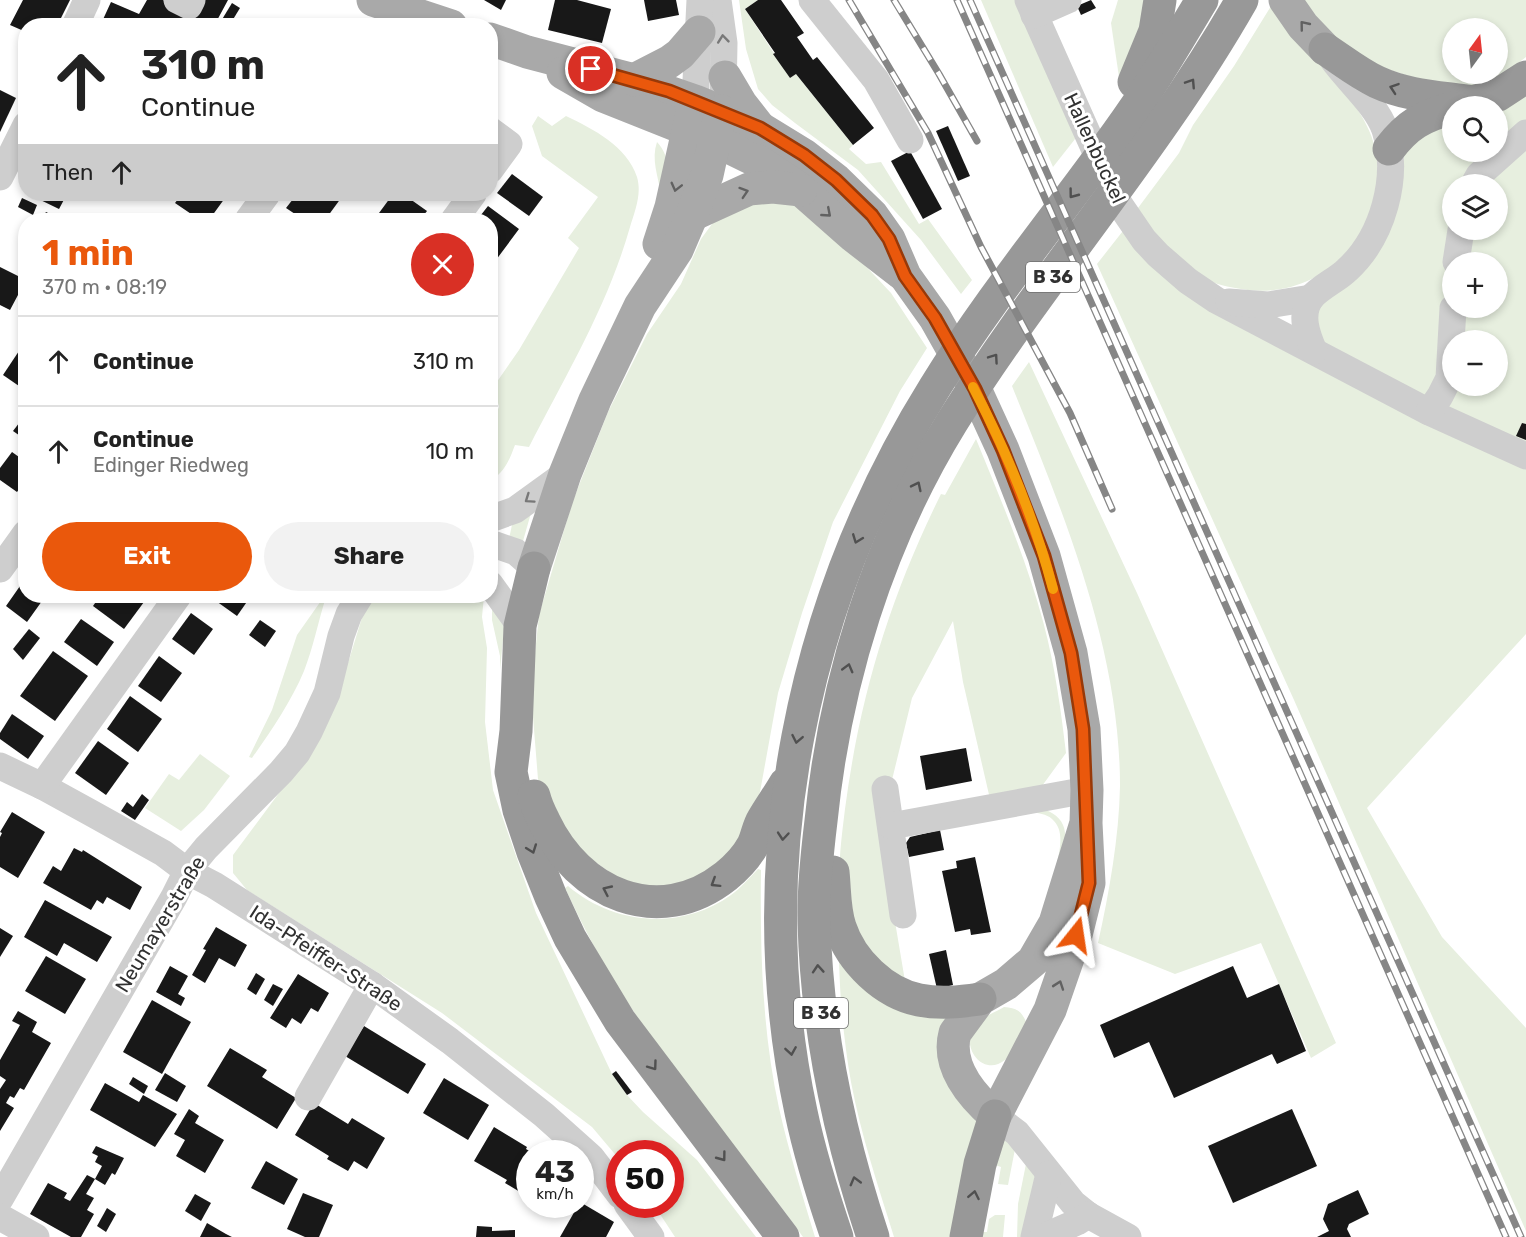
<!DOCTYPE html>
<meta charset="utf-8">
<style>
body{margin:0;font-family:Rubik,sans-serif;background:#f2f2f2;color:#222;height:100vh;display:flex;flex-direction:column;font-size:22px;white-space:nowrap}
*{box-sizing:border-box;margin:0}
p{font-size:20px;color:#767676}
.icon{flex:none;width:33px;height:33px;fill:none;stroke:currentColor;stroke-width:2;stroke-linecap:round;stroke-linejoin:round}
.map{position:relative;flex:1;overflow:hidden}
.drawer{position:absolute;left:18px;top:213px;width:480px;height:390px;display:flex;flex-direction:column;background:#fff;border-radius:24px;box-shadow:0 3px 9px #0003}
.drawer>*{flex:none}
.top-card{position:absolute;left:18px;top:18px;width:480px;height:183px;border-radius:24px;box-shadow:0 3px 9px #0003;background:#fff;color:#222;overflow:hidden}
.needle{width:39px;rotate:15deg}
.tools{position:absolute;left:1442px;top:18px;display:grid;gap:12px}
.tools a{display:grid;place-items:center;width:66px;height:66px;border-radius:50%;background:#fff;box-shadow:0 3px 9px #0003;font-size:30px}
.speed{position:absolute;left:516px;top:1140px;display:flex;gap:12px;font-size:30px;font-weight:700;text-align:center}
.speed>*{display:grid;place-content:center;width:78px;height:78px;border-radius:50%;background:#fff;box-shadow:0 3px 9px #0003;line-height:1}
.speed small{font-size:15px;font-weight:400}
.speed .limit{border:9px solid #d22;background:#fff;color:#111}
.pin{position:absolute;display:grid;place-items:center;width:51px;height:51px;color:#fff;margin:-26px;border:3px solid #fff;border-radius:50%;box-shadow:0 2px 6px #0007}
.me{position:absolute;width:66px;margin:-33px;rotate:15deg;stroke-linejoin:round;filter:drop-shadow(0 0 4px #0008)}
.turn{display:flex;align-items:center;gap:21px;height:126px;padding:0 24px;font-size:27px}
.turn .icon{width:78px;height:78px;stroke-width:2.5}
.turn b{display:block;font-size:42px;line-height:51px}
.then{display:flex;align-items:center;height:57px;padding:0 24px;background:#0003;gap:12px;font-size:22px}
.round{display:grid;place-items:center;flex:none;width:63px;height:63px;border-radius:32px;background:#f2f2f2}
.head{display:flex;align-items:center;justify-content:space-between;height:102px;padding:0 24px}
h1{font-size:36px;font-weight:700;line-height:45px;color:#ea580c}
.cta{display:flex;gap:12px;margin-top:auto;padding:12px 24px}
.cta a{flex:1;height:69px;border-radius:36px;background:#ea580c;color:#fff;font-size:24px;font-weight:700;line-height:69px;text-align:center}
.cta a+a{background:#f2f2f2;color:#222}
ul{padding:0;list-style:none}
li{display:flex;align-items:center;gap:18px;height:90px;padding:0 24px;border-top:2px solid #e0e0e0}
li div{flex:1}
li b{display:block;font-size:22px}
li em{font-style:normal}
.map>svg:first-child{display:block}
.green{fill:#e7efdf;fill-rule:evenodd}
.building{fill:#181818}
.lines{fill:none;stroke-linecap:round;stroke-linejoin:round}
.minor{stroke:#cecece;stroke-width:27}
.major{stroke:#a9a9a9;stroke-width:33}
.highway{stroke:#989898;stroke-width:33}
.rail-casing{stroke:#868686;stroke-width:7}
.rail{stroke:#fff;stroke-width:4.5;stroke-dasharray:14;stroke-linecap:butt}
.oneway{stroke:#616161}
.oneway2{stroke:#787878}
.oneway3{stroke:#505050}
.route-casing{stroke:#983908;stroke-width:15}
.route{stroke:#ea580c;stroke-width:10}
.slow{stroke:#f59e0b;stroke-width:10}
.labels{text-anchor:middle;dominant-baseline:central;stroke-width:6;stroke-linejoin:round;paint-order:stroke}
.shield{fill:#fff;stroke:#6f6f6f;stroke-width:1.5}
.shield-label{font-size:18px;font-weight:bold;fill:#313131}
.street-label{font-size:20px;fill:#313131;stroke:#fff}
</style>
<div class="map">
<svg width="1526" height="1237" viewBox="0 0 1526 1237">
<rect width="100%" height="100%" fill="#fff"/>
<!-- green -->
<g class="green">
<polygon points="739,0 758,0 745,9 790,78 796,74 853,145 849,149 866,164 881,162 919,224 928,219 972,280 961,294 921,240 858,170 795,123 772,105 758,89 746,49"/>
<polygon points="981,0 1019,0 1079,134 1053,167"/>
<polygon points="1118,0 1150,0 1119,77 1111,23"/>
<path d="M1299,0H1526V57L1504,74L1482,83L1452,90L1356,59ZM1452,28H1497V74H1452Z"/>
<path d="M1273,3C1290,24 1307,46 1324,67C1344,91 1368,117 1375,148C1393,226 1327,299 1248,290C1235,288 1219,286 1208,280C1198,275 1185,268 1177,261C1161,247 1149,228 1135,212L1179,153L1193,125L1234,66Z"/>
<path d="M1526,94V129L1468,184H1452V230H1497V184H1483L1526,145V634L1367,808L1442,937L1526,1028V1231L1294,700L1097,264L1126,227L1187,292L1315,333V316L1400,178L1405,152L1412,136L1452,118V152H1497V108ZM1452,262H1497V308H1452ZM1452,340H1497V386H1452Z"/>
<path d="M538,116L552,126L566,116C593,129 627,146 637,177C642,194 635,211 630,227C608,305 566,375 529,447L515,445C509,461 505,471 491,481V425L499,407L494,386L519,350L579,248L568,238L598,197L542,156L532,126Z"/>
<path d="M657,142C673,160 666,173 661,194C658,176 651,159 657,142Z"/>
<polygon points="783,198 808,210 846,245 891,293 927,348 900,391 833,522 802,613 778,693 760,792 747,833 728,866 678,892 640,893 559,837 538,779 531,692 539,615 572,503 608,412 647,334 681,284 701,239 723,209"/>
<path d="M1029,362L1137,593L1336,1043L1311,1058L1261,943L1175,974L1098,943C1109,893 1119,838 1120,786C1120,648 1063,512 1012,386Z"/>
<path d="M976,439C1001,500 1027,561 1044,625C1055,667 1061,710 1066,753L1042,786L990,799L963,682L953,621L912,698L891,784L873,791L905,981C957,1004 1018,976 1040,925C1048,908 1051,889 1055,872C1058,856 1067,832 1052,819C1047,814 1037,813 1030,812L1038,808C1048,810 1059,815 1063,825C1073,847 1050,922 1037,942C1024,961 1007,976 986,986C954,1000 920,997 891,978C867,962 850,938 843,909C836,877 841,842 845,809C860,695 890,597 941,494L945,495Z"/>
<polygon points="531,513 523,541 509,539 513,520"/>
<polygon points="376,596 484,596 482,617 487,648 485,722 493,790 536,913 612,1074 627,1095 643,1112 697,1160 756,1237 675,1237 654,1205 670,1204 670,1154 620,1154 619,1159 592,1127 442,1013 247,890 233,873 233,855 302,762 349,660 364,611"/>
<path d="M323,598L325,600C318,623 313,648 304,671C291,702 271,731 252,758L249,757L272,710L297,635Z"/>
<polygon points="492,608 502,616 504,629 500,670 500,656 492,620"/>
<polygon points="200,754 230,776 204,810 181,831 145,808 169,774 179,780"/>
<path d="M758,869L761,870C760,950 762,1030 779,1108C789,1152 802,1194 815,1237H803C740,1149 667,1069 611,976C594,948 579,918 565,888L568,886C614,925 681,931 731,895C741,888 749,878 758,869Z"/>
<path d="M839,960L943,1010L987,1116L959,1237H894C878,1186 861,1135 851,1082C844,1042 840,1001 839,960Z"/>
<path d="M1004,1007C1018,1008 1022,1012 1027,1024C1021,1036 1016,1051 1005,1060C984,1077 961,1049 973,1028C979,1018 994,1013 1004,1007Z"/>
<polygon points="997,1129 1016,1144 1008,1185 998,1184 1001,1167 992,1164"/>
<polygon points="1027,1159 1038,1174 1021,1237 1017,1237 1018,1204"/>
<polygon points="995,1215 1005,1215 1003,1237 979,1237 980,1232 987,1232 989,1219"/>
</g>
<!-- building -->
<g class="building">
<polygon points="23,0 70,0 57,26 26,26 26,32 10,25"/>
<polygon points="147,0 163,0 192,15 200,0 228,0 214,26 100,26 111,2 139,14"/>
<polygon points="484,0 506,0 501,10"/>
<polygon points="555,0 577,0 611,9 602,43 548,30"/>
<polygon points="644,0 676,0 679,15 648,21"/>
<polygon points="758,0 781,0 804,33 797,37 813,60 817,57 874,128 853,145 796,74 790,78 773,54 775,53 745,9"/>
<polygon points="1091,0 1096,8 1081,15 1077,6"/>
<polygon points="232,3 240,8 229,26 218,26"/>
<polygon points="0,90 16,98 0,132"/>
<polygon points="948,126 970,176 958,181 936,131"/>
<polygon points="910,151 942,209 923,219 891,161"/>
<polygon points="512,174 543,197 529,216 497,193"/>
<polygon points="28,194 67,194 59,209"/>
<polygon points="182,194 192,194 199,198 202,194 219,194 225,198 209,220 200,220 175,203"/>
<polygon points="297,194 344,194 325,220 304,220 286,208"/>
<polygon points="393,194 403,194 427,211 420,220 389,220 379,213"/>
<polygon points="22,198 37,205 33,215 18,207"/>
<polygon points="488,206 519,229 496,260 490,256 490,220 477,220"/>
<polygon points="46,212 62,220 41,220"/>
<polygon points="0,267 26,280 10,310 0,305"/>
<polygon points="19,351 26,356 26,375 19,386 3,375"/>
<polygon points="26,414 26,440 13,431"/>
<polygon points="1522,423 1526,424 1526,440 1516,436"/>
<polygon points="12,452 26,462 26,480 17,492 0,480 0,468"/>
<polygon points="20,586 26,590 26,596 34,596 42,601 27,622 6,606"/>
<polygon points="100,596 135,596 144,602 124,629 93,606"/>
<polygon points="209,596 251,596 237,616"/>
<polygon points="191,613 213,629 194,655 172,639"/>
<polygon points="81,619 114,642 97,666 64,642"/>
<polygon points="260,620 276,631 265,647 249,635"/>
<polygon points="29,629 40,638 23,660 13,649"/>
<polygon points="53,651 88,676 55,721 20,696"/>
<polygon points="159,656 182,673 161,702 138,686"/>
<polygon points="130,696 162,719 138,752 107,729"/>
<polygon points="12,714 44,736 28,759 0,739 0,733"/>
<polygon points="98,741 129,763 106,795 75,773"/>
<polygon points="966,748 972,781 926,790 920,756"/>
<polygon points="142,794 149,800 135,820 121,811 127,802 133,807"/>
<polygon points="12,812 45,832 18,878 0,867 0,837 2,833 0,832"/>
<polygon points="940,830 944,850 909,857 906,843 910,837"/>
<polygon points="74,848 82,852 83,850 142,887 130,910 107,897 103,904 97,900 91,910 43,883 53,866 61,871"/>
<polygon points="975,857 991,932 971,935 970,929 955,932 942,871 957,868 956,861"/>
<polygon points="45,900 112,937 97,962 64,943 57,956 24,937"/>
<polygon points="216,927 247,945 235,967 219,958 205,983 192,975 206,950 203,949"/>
<polygon points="0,928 13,936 0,957"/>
<polygon points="946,950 953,985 937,989 929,954"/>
<polygon points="46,956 86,979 65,1014 25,991"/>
<polygon points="170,966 188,976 178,994 185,998 181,1006 156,992"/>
<polygon points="1233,966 1247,998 1279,984 1306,1051 1277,1064 1272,1054 1174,1098 1149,1042 1114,1058 1100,1025"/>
<polygon points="256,973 265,979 256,995 247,989"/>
<polygon points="298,974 329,993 318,1012 311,1008 301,1024 292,1018 286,1028 270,1018"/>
<polygon points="273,984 283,989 273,1006 264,1000"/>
<polygon points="152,1000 191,1022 162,1074 123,1052"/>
<polygon points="18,1011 37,1022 32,1032 51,1043 24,1090 20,1088 14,1098 10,1096 6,1103 14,1108 0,1131 0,1089 6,1080 0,1076 0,1060 20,1025 12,1021"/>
<polygon points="364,1026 426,1064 408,1094 345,1056"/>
<polygon points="230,1048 267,1070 262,1077 296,1098 277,1129 207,1086"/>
<polygon points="616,1071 632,1092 627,1095 612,1074"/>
<polygon points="165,1073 186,1086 177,1102 155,1090"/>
<polygon points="133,1077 148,1086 144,1094 129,1084"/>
<polygon points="444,1078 489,1105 468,1140 423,1113"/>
<polygon points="105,1083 139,1102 143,1095 177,1114 155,1147 90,1110"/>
<polygon points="314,1103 348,1124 352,1118 385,1138 367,1169 354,1161 348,1171 327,1159 329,1156 295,1135"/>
<polygon points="189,1109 199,1116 195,1123 224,1140 205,1173 176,1156 185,1140 174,1134"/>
<polygon points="1292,1109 1317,1166 1233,1203 1208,1146"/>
<polygon points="494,1127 527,1147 526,1149 534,1154 530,1154 530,1198 505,1183 507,1180 474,1161"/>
<polygon points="96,1146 124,1158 115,1175 112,1173 105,1185 95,1179 102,1166 95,1162 98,1156 92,1153"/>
<polygon points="266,1161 298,1179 284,1205 251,1188"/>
<polygon points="87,1175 95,1179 86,1194 94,1198 87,1210 94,1214 81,1237 71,1237 30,1214 48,1183 67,1193 64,1198 70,1201"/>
<polygon points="1358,1190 1369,1214 1349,1224 1347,1229 1351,1237 1317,1237 1329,1231 1323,1219 1328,1204"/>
<polygon points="303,1193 333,1205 319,1237 305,1237 287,1229"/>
<polygon points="195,1194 211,1203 201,1221 185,1211"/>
<polygon points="580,1202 614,1222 606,1237 560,1237"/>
<polygon points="107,1208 116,1214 106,1232 97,1226"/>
<polygon points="207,1223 226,1234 232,1237 200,1237"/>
<polygon points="477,1226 492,1227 492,1231 515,1230 515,1237 476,1237"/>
</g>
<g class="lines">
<!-- minor -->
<g class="minor">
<polyline points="177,0 189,6 192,0"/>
<polyline points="718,0 724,43 723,97"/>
<polyline points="812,0 876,80 910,140"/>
<polyline points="1028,0 1118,202 1144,240 1158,255 1188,281 1216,300 1429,412 1526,456"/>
<polyline points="1034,15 1068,0"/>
<polyline points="75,26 87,0"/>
<polyline points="695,101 700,0"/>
<polyline points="490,130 509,144 490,170"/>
<polyline points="0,177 26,125"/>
<polyline points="1474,184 1479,175 1526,133"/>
<polyline points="248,220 267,194"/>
<polyline points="454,220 473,194"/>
<polyline points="1456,262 1461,230"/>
<polyline points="1229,302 1268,305 1311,298"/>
<path d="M1314,351C1307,335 1299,314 1311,298C1320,287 1337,280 1347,270C1383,237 1400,177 1385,130C1377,106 1348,81 1333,60"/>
<polyline points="1429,412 1440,396 1449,378 1453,308"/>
<polyline points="490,519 515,510 565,474"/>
<polyline points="490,543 516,552 534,568"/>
<polyline points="0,569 26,533"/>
<polyline points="490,584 520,626"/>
<polyline points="0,766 42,786 93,814 163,853 187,871 214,885 372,985 450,1041 544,1115 591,1157 620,1195"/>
<polyline points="42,786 178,596"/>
<polyline points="885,789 903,915"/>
<polyline points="891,826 1087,790"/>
<polyline points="308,1097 372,985"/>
<polyline points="995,1116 1017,1133 1073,1203 1088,1215 1128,1237"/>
<polyline points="0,1199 174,897 187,871 206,848 281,772 297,753 309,732 327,693 341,636 349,614 360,596"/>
<polyline points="627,1204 651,1237"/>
<polyline points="0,1217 36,1237"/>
<polyline points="1034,1237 1049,1174"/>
<polyline points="1043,1237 1077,1222 1088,1215"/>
</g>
<!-- major -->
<g class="major">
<polyline points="373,0 451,26"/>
<polyline points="1285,0 1303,26 1325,49"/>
<path d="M490,39L527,52L634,80L695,101L760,128L804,155L836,180L872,215L889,239L905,276L935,318L975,389L1003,450L1044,556L1071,653L1084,729L1087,790L1086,823L1089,883L1076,935L1050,1010L995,1116C972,1096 946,1066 955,1033L980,999L1006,984L1033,961L1055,923L1086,823"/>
<polyline points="563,73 603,96 716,141 759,162 801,190 852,235 901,273"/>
<polyline points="725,77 741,104 759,127"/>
<polyline points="634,80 669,62 680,54 699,32"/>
<polyline points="692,215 749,189 773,187 801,190"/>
<polyline points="659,244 671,207 693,108"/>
<polyline points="534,568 565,474 595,400 640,306 677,250 692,215 707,175 721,111"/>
</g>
<!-- highway -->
<g class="highway">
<path d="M1325,49C1342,60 1358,73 1377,82C1407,96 1440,97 1473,102"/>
<polyline points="1134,82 1155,31 1160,0"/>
<polyline points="1458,106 1498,95 1526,77"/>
<path d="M1389,149C1408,124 1422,117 1452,108"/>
<polyline points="534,568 520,626 516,731 511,772 519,810 533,852 551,897 570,938 620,1021 783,1237"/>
<path d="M534,796C536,805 540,813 544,821C578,893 658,930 726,876C736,868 747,856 753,845C757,837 758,827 763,819C770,807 778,796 785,784"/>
<path d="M833,872C835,891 834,909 840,927C851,961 884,993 919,1000C940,1004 959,1002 980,999"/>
<path d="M837,1237C823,1196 810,1155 801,1112C748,863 801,602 935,387C990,298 1057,217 1118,132C1149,90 1175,45 1202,0"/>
<path d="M873,1237C839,1135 817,1030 814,923C813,889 817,854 821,821C835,682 878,542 952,422C1043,277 1157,149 1242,0"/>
<polyline points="966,1237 980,1164 995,1116"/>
</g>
<!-- rail casing -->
<g class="rail-casing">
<g id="rail">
<polyline points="849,0 928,133 981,247 1070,413 1112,509"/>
<polyline points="894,0 939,74 977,141"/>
<polyline points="957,0 1506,1237"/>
<polyline points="970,0 1521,1237"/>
</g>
</g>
<!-- rail -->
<use href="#rail" class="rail"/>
</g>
<!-- one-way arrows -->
<defs><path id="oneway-chevron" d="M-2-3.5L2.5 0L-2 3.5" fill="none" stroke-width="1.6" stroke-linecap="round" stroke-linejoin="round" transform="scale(1.5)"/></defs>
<g class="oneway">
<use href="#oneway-chevron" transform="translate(1304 25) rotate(-129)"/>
<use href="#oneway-chevron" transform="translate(676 187) rotate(104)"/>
<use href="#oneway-chevron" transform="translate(744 192) rotate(-18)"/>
<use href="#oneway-chevron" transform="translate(827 213) rotate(41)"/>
<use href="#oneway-chevron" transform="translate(1059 985) rotate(-71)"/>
</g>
<g class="oneway2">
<use href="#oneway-chevron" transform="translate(723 39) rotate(-96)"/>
<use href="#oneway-chevron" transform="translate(529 499) rotate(145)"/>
</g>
<g class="oneway3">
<use href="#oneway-chevron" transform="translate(1191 83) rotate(-57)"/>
<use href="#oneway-chevron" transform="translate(1394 88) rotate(-161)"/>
<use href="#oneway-chevron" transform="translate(1073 194) rotate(127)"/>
<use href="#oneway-chevron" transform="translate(994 358) rotate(-55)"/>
<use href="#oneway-chevron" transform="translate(917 486) rotate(-64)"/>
<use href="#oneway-chevron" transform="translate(857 539) rotate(111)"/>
<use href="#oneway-chevron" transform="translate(848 668) rotate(-75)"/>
<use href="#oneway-chevron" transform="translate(797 739) rotate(101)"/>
<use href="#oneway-chevron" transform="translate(783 836) rotate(95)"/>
<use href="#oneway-chevron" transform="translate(532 849) rotate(70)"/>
<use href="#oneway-chevron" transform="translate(715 883) rotate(148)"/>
<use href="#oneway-chevron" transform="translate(607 890) rotate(-155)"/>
<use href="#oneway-chevron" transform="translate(818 969) rotate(-94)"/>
<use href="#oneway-chevron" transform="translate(791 1051) rotate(81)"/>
<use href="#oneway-chevron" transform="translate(653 1066) rotate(54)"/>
<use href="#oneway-chevron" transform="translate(722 1157) rotate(53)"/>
<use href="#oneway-chevron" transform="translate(855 1181) rotate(-105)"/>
<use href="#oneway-chevron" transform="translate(974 1195) rotate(-79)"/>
</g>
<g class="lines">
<!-- route casing -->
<g class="route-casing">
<polyline id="route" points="591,69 669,91 760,128 804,155 836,180 872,215 889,239 905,276 935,318 975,389 1003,450 1044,556 1071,653 1083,729 1089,883 1076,935"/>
</g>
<!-- route -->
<use href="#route" class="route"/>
<!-- slow -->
<path class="slow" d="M973,387C1006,450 1035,521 1053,589"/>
</g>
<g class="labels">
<!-- shield labels -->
<g class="shield">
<rect x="1026" y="262" width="54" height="30" rx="4.5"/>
<rect x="794" y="998" width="54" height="30" rx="4.5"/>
</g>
<g class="shield-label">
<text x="1053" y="277">B 36</text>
<text x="821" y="1013">B 36</text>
</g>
<!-- street labels -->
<g class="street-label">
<text transform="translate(1095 148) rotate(65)">Hallenbuckel</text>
<text transform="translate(160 924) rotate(-59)">Neumayerstraße</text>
<text transform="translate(326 958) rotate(33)">Ida-Pfeiffer-Straße</text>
</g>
</g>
</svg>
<div class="tools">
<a><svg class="needle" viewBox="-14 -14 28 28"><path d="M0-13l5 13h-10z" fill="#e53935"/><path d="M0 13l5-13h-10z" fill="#767676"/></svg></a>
<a><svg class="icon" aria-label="search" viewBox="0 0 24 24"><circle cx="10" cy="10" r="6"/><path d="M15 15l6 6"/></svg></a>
<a><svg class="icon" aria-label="layers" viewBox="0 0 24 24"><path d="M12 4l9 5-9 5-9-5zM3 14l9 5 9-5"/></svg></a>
<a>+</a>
<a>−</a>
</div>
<div class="speed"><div>43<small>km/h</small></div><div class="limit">50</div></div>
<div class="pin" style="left:591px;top:69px;background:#d93025"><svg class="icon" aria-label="arrive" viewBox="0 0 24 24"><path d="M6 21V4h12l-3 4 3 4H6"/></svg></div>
<svg class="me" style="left:1076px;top:935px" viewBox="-20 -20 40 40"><path d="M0-17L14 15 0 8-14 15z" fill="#ea580c" stroke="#fff" stroke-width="4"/></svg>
<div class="top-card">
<div class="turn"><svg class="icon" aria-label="ahead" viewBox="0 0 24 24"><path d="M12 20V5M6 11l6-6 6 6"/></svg><div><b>310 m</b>Continue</div></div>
<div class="then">Then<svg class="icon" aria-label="ahead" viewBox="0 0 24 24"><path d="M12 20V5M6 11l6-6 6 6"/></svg></div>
</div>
<section class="drawer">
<div class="head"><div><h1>1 min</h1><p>370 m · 08:19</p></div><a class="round" style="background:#d93025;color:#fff"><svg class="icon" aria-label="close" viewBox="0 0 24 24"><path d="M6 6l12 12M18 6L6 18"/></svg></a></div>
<ul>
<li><svg class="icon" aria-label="ahead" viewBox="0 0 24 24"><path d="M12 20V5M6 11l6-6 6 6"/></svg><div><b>Continue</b></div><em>310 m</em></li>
<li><svg class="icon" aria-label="ahead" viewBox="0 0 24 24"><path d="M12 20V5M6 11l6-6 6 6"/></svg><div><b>Continue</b><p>Edinger Riedweg</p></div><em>10 m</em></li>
</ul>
<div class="cta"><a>Exit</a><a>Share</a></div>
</section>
</div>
